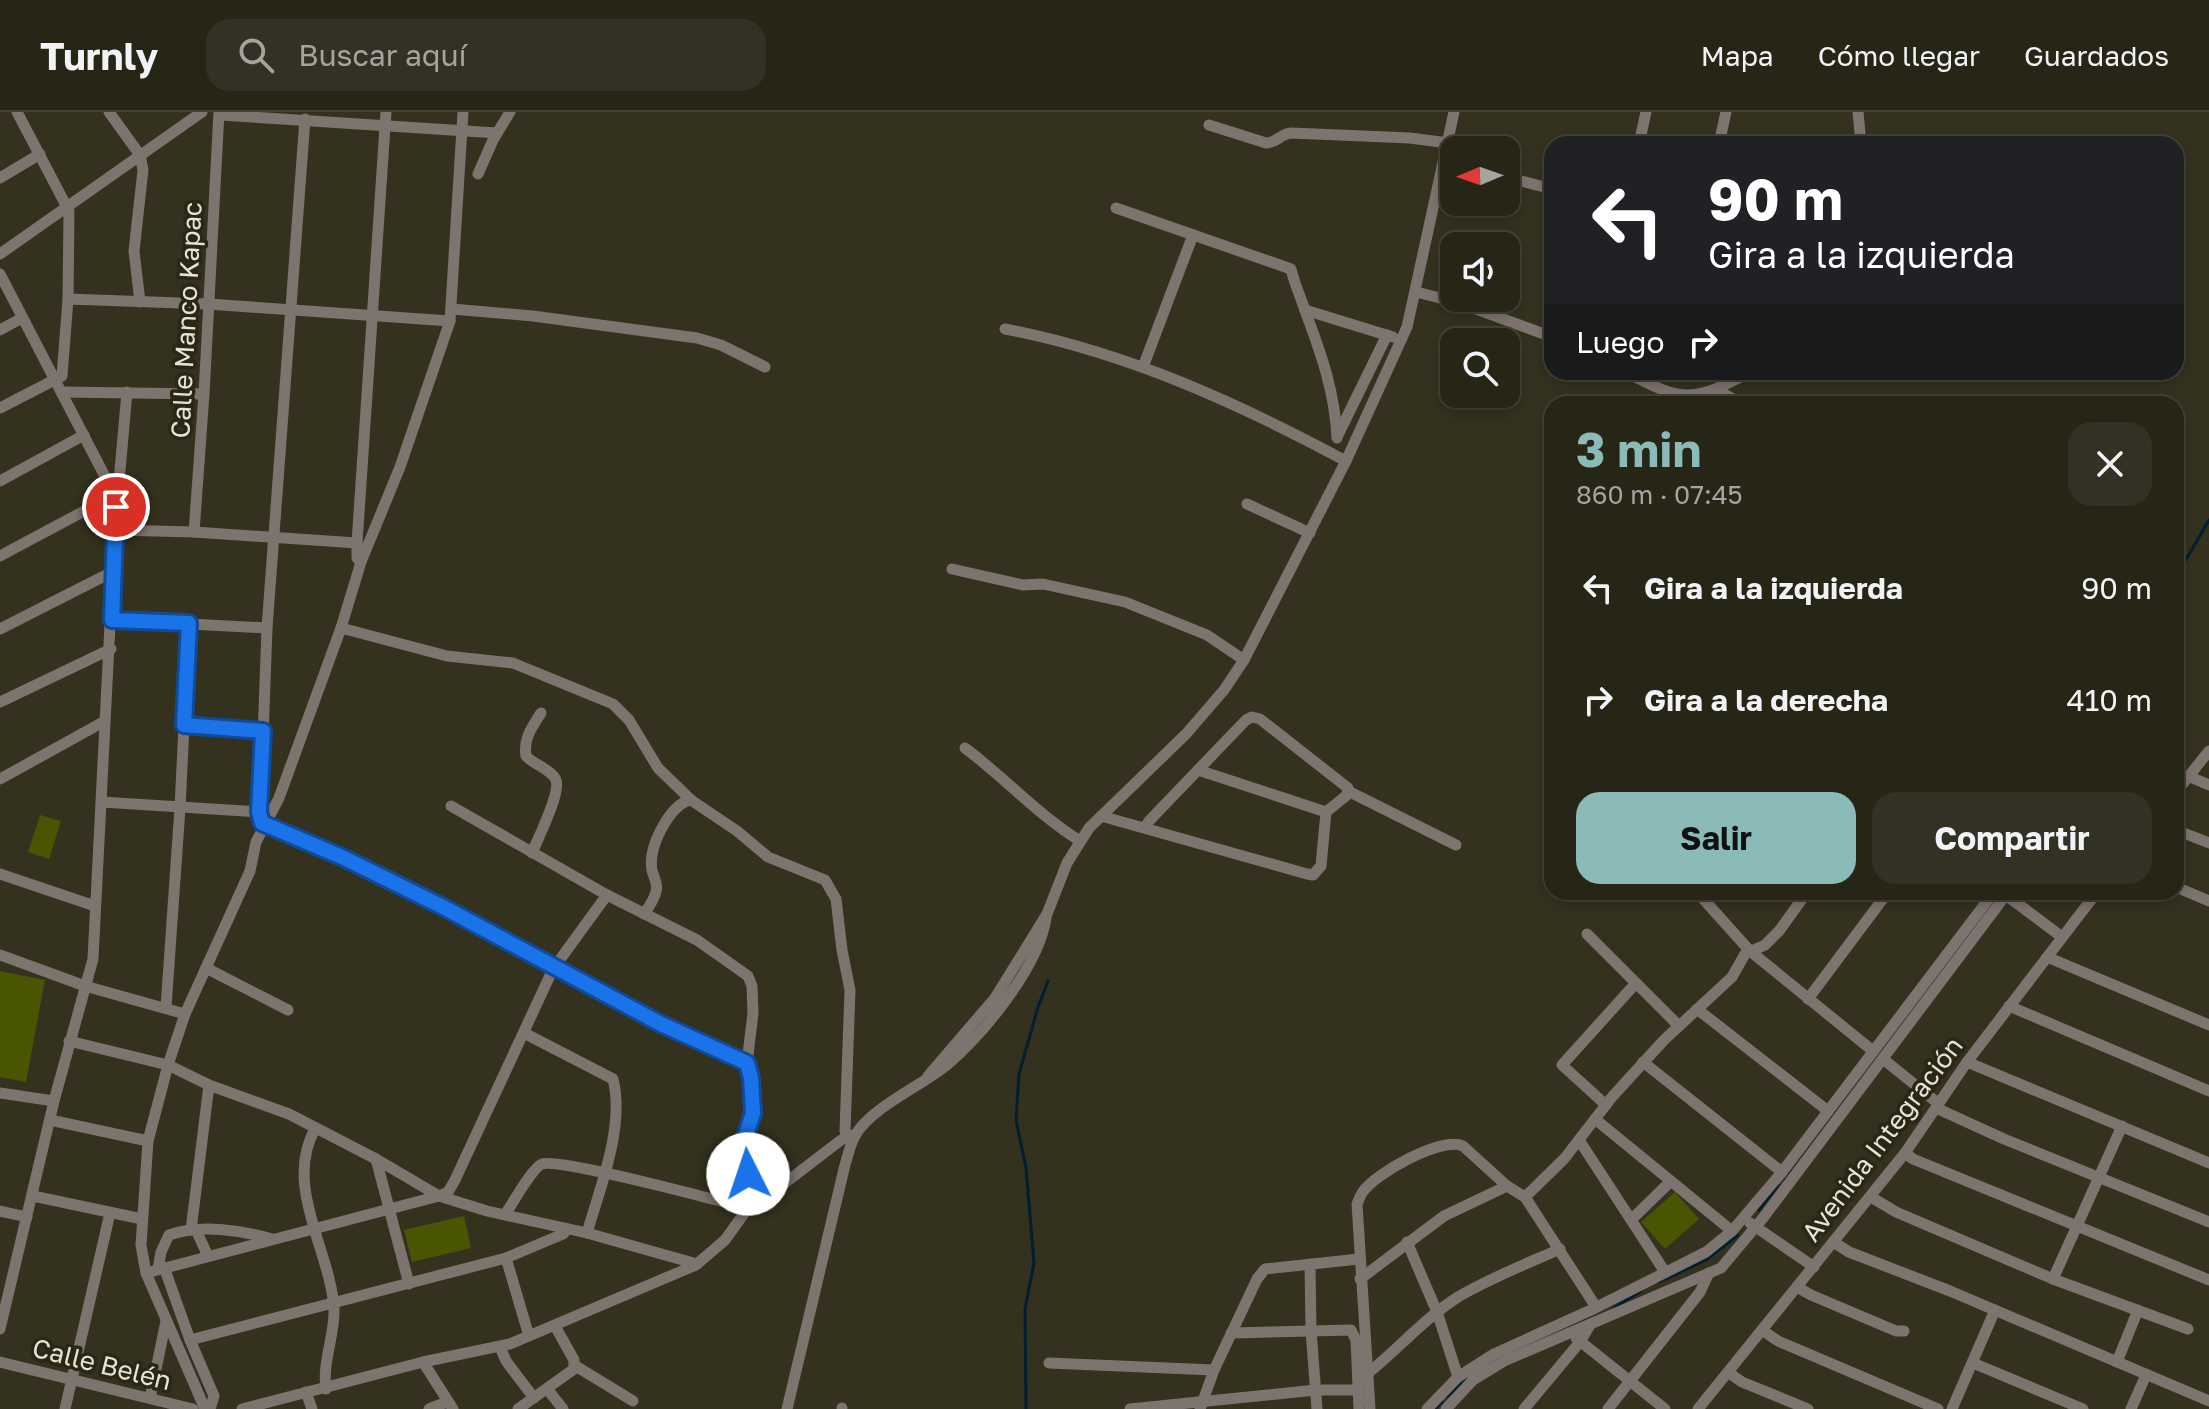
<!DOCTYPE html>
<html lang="es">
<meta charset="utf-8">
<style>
body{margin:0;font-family:"Golos Text",sans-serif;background:#333123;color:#f1f3f6;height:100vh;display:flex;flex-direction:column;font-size:30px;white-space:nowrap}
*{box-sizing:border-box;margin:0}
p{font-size:26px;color:#a4a5a1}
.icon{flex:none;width:44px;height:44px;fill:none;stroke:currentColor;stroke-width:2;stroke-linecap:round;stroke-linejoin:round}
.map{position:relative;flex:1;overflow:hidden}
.details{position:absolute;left:1544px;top:284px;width:640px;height:504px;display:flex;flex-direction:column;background:#272516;border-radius:24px;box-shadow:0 4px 12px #0003,0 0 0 2px #434235}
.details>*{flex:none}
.top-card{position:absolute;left:1544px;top:24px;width:640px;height:244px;border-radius:24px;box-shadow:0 4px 12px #0003,0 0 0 2px #434235;background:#202124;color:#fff;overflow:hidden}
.needle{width:52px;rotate:268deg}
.controls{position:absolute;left:1440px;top:24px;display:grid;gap:16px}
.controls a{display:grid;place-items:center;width:80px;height:80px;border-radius:16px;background:#272516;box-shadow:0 4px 12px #0003,0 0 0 2px #434235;font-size:40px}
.pin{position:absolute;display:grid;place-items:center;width:68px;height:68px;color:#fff;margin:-34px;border:4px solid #fff;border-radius:50%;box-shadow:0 2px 8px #0007}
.me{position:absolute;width:88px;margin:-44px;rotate:356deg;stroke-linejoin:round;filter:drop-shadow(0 0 6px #0008)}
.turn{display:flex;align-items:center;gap:28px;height:168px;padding:0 32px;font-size:36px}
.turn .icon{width:104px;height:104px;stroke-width:2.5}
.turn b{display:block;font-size:56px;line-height:68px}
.then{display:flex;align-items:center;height:76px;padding:0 32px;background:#0003;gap:16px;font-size:30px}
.round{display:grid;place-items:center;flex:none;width:84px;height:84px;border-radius:24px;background:#333123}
.overview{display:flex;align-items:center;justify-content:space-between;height:136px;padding:0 32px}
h1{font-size:48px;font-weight:700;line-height:60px;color:#8bbbb9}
.cta{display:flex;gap:16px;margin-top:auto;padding:16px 32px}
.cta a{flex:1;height:92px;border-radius:24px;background:#8bbbb9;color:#111;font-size:32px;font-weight:700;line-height:92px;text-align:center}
.cta a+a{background:#333123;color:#f1f3f6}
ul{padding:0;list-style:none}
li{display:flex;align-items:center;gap:24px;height:112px;padding:0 32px}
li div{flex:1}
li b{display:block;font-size:30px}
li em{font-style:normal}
header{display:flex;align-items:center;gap:48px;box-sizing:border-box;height:112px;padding:0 40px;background:#272516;border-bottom:2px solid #434235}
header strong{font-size:38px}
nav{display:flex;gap:44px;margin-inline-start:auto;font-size:28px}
.search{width:560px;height:72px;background:#333123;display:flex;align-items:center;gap:20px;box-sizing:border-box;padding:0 28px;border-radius:24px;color:#a4a5a1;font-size:30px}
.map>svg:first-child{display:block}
.park{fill:#4a5501}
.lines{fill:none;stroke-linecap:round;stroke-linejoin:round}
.stream{stroke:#001f31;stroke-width:3}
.minor{stroke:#7d736f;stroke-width:11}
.route-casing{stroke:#114b97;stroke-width:20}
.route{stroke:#1a73e8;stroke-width:14}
.labels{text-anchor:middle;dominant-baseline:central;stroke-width:7;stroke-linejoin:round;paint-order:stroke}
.street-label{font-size:26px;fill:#e6e4d9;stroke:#2a2715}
</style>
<header>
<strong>Turnly</strong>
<div class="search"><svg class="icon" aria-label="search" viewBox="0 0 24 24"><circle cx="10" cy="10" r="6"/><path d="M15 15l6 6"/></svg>Buscar aquí</div>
<nav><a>Mapa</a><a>Cómo llegar</a><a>Guardados</a></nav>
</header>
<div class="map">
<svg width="2209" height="1297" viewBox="0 0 2209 1297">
<rect width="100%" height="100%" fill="#34311e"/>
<!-- park -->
<g class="park">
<polygon points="40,703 61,709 49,747 28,740"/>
<polygon points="0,859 45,868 26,970 0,965"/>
<polygon points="1675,1080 1699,1107 1665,1137 1641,1110"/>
<polygon points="464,1104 471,1136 412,1150 404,1118"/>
</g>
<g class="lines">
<!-- stream -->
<g class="stream">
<polyline points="2176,465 2209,408"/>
<polyline points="1759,1098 1778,1073"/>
<polyline points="1659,1170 1706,1148 1738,1123"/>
<polyline points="1614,1196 1641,1179"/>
<polyline points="1447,1284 1468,1266"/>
<polyline points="1026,1297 1025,1197 1034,1151 1026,1056 1016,1008 1019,962 1038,895 1048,869"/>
<polyline points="1435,1297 1442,1290"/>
</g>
<!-- minor -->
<g class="minor">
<polyline points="109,0 140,43 143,58 134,139 140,190"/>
<polyline points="1858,0 1861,32"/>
<polyline points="220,3 497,21"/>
<polyline points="305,7 267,516 260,708 264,713 342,745 443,795 661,912 747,951"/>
<path d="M1209,13L1266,31C1277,31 1280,22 1291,21L1410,26L1448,31"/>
<polyline points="1639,32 1646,0"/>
<polyline points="1719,32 1726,0"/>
<polyline points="478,62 493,28 510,0"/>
<polyline points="1506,65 1552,77"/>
<polyline points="0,66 40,42"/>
<path d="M1116,96L1291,157C1295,174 1302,188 1307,204C1322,244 1335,282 1337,326"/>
<polyline points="0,142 202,0"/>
<polyline points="0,162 112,378 116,395 93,847 54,989 0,1217"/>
<polyline points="1416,180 1460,191 1552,225"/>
<polyline points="68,187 208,192 450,209"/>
<polyline points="452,197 533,204 697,226 721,233 765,255"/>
<polyline points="1305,198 1393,225"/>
<path d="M1005,217C1126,240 1238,291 1346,349"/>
<polyline points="0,218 22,206"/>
<polyline points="1143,255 1193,123"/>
<path d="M1626,260C1683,291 1694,290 1750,260"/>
<polyline points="1717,278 1742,292"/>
<polyline points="61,280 204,282"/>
<polyline points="0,296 62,264 68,187 69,99 17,0"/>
<polyline points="1338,323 1387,223"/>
<polyline points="0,369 84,323"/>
<polyline points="1247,392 1310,421"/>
<polyline points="115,418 194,420 357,431"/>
<polyline points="194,420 204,282 219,0"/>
<polyline points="0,444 118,381 127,280"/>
<polyline points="361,450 357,446 357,431 386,0"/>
<polyline points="952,457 1023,473 1043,472 1125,490 1207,523 1244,548"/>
<polyline points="112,508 267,516"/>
<polyline points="341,516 447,544 513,551 613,592 629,608 658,656 691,688 737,719 768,745 825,768 836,787 842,838 850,878 845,1019 848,1025 856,1022"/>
<polyline points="0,517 114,459"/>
<polyline points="0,590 111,537"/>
<polyline points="184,613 263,619"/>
<path d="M965,636C1005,666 1038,703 1080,729"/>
<polyline points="1198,658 1326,700"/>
<polyline points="2188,664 2209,673"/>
<polyline points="0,667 105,609"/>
<polyline points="1348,679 1456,733"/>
<polyline points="2176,680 2209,639"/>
<polyline points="102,690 259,700"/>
<path d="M451,694L607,783L697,828L748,864L752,874L753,901L747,951L751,966L753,1001L751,1014L740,1038L748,1055L745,1082L748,1096C717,1089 562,1046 542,1052C532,1056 513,1091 506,1101"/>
<polyline points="1101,704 1307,762 1313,763 1321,754 1326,700 1347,683 1348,676 1260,607 1252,605 1246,608 1149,709 1145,716"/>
<polyline points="2176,718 2209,731"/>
<path d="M532,741C538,726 561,681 556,668C552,658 533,652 526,644C523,627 532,615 541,601"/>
<polyline points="0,762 95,794"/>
<polyline points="2176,775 2209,789"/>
<polyline points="1697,780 1750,839 1873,939"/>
<polyline points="2002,780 2062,825"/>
<path d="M644,802C670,766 647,772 652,743C655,725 672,691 691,688"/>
<polyline points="1587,822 1679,914"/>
<polyline points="0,843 85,874 185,902"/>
<polyline points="2047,845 2209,913"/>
<polyline points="206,856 288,898"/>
<polyline points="1808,887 1888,780"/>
<polyline points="2009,894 2209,979"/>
<polyline points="166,895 180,696 189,511"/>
<polyline points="1697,897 1828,999"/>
<path d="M524,921L613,967C625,1014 600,1076 587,1121"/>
<polyline points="69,929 168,953 209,973 289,1002 376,1047 439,1084 448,1080 455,1068 553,857 607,783"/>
<polyline points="1883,947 1939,992"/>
<polyline points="1643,950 1782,1060"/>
<polyline points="1967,950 2209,1051"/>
<polyline points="928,964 995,886 1047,802 1067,751 1089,716 1186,622 1224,578 1244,548 1346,349 1407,215 1454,0"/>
<polyline points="0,981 54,989"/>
<polyline points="1606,993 1562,953 1636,871"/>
<polyline points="1936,996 2004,1027 2209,1110"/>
<polyline points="1595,1007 1732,1119"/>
<polyline points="50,1008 148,1029"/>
<path d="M315,1017C283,1074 331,1140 334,1197C335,1223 322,1250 326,1277"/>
<polyline points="1579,1028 1665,1160"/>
<polyline points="1905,1041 1913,1047 2209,1168"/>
<polyline points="376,1047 409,1172"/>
<polyline points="33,1084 142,1107"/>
<polyline points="1525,1085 1564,1047 1612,985 1664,928 1732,865 1745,842 1765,833 1779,819 1807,780"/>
<polyline points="1871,1085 1896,1100 2053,1167 2188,1217"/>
<polyline points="0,1099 27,1105"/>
<polyline points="1631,1108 1671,1069"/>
<polyline points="1750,1111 1814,1155"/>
<polyline points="191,1118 209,973"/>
<polyline points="196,1118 208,1144"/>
<polyline points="1407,1130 1437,1200 1458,1265"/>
<polyline points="1835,1131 1849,1140 1950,1179 2209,1289"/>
<polyline points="506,1146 529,1224"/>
<polyline points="1310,1152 1311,1218 1317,1297"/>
<polyline points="164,1155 190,1228 214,1284 210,1297"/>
<path d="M158,1157L161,1140L169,1123C200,1112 241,1118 272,1127"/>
<polyline points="146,1161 439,1084 487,1099 587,1121 697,1152 725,1128 748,1096 759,1091 841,1028 848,1025"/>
<polyline points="1360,1167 1444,1104 1507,1074"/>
<polyline points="2053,1167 2122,1014"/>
<polyline points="1797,1175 1811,1183 1896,1219 1904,1219"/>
<polyline points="1762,1218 1778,1229 1938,1297"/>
<polyline points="1231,1221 1351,1218 1356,1228 1359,1297"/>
<polyline points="1576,1226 1665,1297"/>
<polyline points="190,1228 506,1146 563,1122 567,1117"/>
<polyline points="500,1235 506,1249 534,1286"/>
<polyline points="0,1250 193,1297"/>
<polyline points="423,1250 453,1297"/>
<polyline points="2117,1250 2138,1198"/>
<polyline points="1049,1251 1214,1258"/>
<polyline points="1973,1251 2083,1297"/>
<polyline points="574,1253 633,1289"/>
<polyline points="1729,1261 1742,1270 1808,1297"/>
<path d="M1367,1262C1398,1237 1425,1206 1458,1185C1490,1166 1526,1152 1560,1137"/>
<polyline points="548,1278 563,1297"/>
<polyline points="306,1280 312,1297"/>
<polyline points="150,1286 166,1209"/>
<polyline points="65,1297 110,1101"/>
<polyline points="205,1297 146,1161 141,1133 148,1029 168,953 185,902 250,759 256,730 279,686 341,516 361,450 400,355 450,209 463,0"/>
<polyline points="242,1297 423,1250 510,1232 696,1153"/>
<polyline points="429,1297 447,1290"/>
<polyline points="518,1297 574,1257 574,1248 555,1214"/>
<path d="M787,1297L844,1057C847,1046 850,1032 856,1022C872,995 923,973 948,952C985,920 1039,854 1046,806"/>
<polyline points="842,1297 842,1296"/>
<polyline points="1130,1297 1316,1278 1357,1278"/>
<polyline points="1200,1297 1214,1258 1257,1167 1265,1157 1359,1147"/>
<path d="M1370,1297L1357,1092C1359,1088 1360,1084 1362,1081C1375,1061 1442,1024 1463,1034L1507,1074L1525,1085L1596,1195"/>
<polyline points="1427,1297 1458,1265 1494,1242 1591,1198 1706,1140 1732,1119 1782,1060 1994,780"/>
<polyline points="1446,1297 1473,1268 1504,1249 1721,1156 1763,1106 2008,780"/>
<polyline points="1524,1297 1580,1230 1590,1213"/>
<polyline points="1608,1297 1700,1180 1709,1161"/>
<polyline points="1698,1297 1905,1041 1967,950 2097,780"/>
<polyline points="1952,1297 1995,1198"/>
<polyline points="2131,1297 2146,1263"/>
</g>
</g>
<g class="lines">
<!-- route casing -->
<g class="route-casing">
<polyline id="route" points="116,395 112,508 189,511 184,613 263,619 259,700 262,711 342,745 443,795 661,912 747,951 751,966 753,1001 740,1041 748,1055 748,1062"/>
</g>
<!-- route -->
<use href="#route" class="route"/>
</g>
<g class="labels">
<!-- street labels -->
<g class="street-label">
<text transform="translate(186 208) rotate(-87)">Calle Manco Kapac</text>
<text transform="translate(1882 1027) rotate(-53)">Avenida Integración</text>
<text transform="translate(102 1252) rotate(14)">Calle Belén</text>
</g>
</g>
</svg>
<div class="controls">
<a><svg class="needle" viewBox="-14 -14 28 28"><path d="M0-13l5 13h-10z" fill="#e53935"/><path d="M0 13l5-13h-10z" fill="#a4a5a1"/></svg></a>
<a><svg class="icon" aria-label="sound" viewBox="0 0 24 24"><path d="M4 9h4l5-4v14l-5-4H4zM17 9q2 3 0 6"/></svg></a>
<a><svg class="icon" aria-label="search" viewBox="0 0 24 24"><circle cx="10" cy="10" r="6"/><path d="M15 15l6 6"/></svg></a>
</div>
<div class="pin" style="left:116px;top:395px;background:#d93025"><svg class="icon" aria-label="arrive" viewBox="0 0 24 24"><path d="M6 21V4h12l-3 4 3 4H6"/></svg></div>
<svg class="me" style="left:748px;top:1062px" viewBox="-20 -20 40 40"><circle r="19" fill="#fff"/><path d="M0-13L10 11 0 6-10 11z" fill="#1a73e8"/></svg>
<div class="top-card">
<div class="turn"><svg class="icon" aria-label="left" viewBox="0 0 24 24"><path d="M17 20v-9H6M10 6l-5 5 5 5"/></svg><div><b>90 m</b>Gira a la izquierda</div></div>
<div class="then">Luego<svg class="icon" aria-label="right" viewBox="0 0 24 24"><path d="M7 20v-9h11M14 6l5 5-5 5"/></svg></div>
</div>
<section class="details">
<div class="overview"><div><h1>3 min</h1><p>860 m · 07:45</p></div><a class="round"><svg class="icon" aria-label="close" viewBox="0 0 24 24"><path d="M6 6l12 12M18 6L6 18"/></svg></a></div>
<ul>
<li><svg class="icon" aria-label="left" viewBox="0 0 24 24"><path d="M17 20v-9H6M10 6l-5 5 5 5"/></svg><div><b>Gira a la izquierda</b></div><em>90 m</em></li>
<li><svg class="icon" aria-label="right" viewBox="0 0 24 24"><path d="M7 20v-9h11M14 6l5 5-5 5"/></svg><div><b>Gira a la derecha</b></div><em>410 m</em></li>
</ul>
<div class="cta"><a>Salir</a><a>Compartir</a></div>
</section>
</div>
